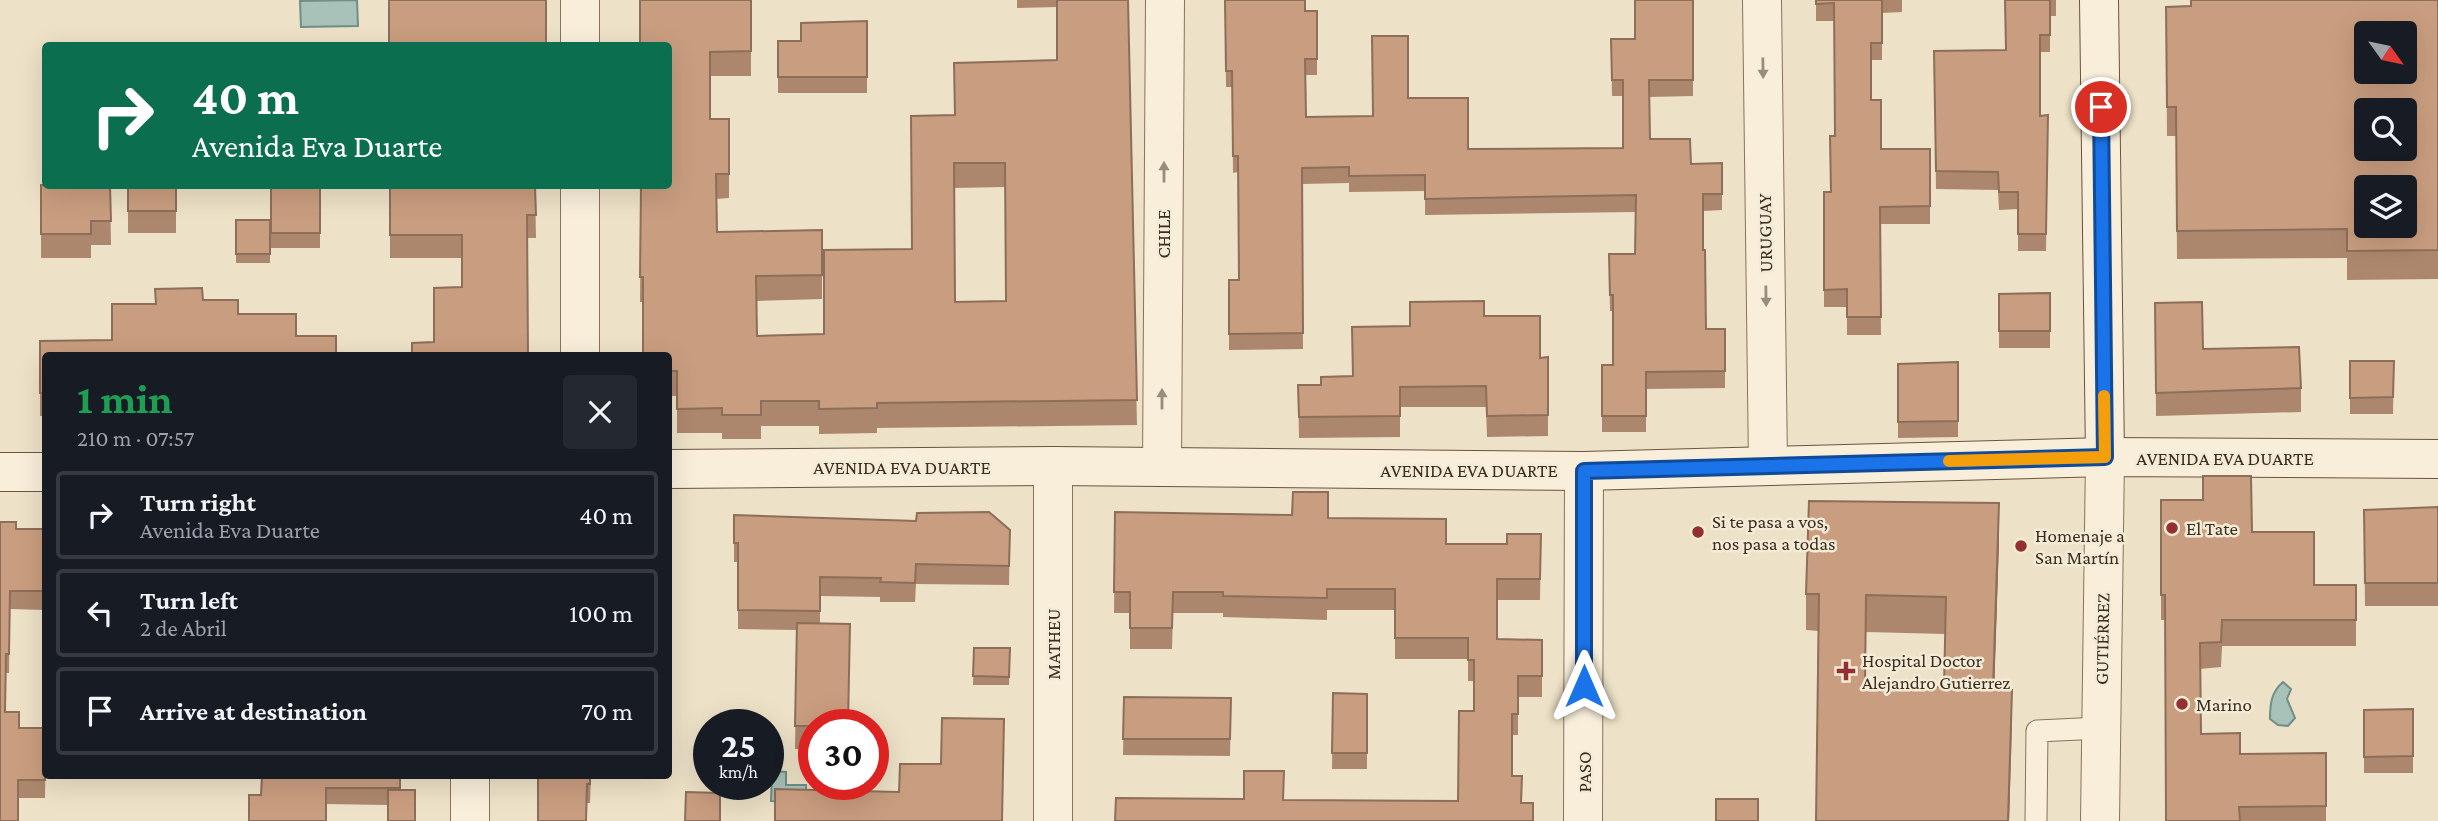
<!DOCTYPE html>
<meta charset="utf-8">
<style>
body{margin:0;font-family:"Crimson Pro",serif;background:#242831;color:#f1f3f6;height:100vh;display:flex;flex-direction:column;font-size:26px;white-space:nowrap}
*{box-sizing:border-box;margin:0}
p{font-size:23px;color:#9ea1a6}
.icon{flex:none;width:38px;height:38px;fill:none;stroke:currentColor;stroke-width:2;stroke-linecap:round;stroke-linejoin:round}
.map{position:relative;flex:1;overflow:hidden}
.details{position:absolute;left:42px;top:352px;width:630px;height:427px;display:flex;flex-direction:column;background:#171b24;border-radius:7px;box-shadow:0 7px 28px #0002}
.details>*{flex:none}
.banner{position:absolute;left:42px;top:42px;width:630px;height:147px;border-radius:7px;box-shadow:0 7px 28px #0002;background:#0b6e4f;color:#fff;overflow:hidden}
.needle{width:46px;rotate:123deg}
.buttons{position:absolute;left:2354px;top:21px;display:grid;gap:14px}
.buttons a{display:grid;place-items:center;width:63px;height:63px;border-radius:7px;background:#171b24;box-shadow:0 7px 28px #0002;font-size:35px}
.speed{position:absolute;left:693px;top:709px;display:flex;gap:14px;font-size:35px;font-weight:700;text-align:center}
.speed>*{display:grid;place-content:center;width:91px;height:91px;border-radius:50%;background:#171b24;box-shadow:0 7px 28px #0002;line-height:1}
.speed small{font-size:18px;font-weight:400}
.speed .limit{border:10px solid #d22;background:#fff;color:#111}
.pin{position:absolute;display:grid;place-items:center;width:60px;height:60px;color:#fff;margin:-30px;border:4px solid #fff;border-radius:50%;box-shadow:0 2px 7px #0007}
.me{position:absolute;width:77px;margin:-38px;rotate:0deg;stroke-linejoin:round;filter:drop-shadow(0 0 5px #0008)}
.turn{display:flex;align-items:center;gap:24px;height:147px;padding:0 35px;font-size:32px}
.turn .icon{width:91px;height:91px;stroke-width:2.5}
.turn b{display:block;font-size:49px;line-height:60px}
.round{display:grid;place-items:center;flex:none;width:74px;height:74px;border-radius:7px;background:#242831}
.head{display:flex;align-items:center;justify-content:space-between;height:119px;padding:0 35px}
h1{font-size:42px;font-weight:700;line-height:52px;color:#1e9e55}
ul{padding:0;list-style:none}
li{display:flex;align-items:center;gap:21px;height:88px;margin:0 14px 10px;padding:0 21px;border:4px solid #363941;border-radius:7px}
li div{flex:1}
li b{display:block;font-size:26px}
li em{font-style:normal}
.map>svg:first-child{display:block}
.water{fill:#a8c1b9;stroke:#6f8f87;stroke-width:2}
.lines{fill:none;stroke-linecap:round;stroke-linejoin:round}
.service-casing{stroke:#88735d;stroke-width:23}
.minor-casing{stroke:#88735d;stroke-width:40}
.tertiary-casing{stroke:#88735d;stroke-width:40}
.secondary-casing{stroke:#6a5440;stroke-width:40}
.service{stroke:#f8eeda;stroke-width:21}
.minor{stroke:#f8eeda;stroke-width:38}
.tertiary{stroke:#f8eeda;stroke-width:38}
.secondary{stroke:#f8eeda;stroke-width:38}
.wall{fill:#ad876d;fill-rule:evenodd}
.shaded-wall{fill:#8d6e59}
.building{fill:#c99d7f;stroke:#8d6e59;stroke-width:2;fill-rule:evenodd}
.oneway{fill:#988d7d}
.route-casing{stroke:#114b97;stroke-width:18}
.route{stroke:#1a73e8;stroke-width:12}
.slow{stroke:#f59e0b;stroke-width:12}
.poi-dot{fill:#943032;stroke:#f4ebd6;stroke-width:2.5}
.labels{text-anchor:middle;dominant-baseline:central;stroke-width:5;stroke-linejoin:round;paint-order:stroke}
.street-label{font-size:19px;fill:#392c20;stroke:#f4ebd6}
.poi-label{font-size:19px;fill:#392c20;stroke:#f4ebd6;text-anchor:start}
</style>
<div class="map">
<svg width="2438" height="821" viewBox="0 0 2438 821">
<rect width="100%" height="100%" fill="#ede1c7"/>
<!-- water -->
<g class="water">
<polygon points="357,0 358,26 301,27 300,1"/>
<path d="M2283,682L2291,689L2287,699L2295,718L2288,726L2278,725L2270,719C2270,705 2271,692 2283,682Z"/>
<polygon points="772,771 786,772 786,785 806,785 806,802 771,801"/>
</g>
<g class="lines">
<!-- service casing -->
<g class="service-casing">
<polyline id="service" points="2036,821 2037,731 2101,728"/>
</g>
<!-- minor casing -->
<g class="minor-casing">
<g id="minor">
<polyline points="580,0 580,46"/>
<polyline points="1762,0 1768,465"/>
<polyline points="580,186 580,355"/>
<polyline points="1162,467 1165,0"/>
<polyline points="470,775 470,821"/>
<polyline points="1583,821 1584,471"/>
<polyline points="2100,821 2105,457"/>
</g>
</g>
<!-- tertiary casing -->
<g class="tertiary-casing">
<polyline id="tertiary" points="1053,821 1053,466"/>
</g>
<!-- secondary casing -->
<g class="secondary-casing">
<g id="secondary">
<polyline points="2099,0 2105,457"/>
<polyline points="668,469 1053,466 1584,471 2105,457 2438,459"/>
<polyline points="0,472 46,472"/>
</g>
</g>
<!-- service -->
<use href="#service" class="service"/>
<!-- minor -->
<use href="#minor" class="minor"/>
<!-- tertiary -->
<use href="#tertiary" class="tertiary"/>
<!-- secondary -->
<use href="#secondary" class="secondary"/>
</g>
<!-- wall -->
<g class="wall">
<path d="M751,0V76H710V119H729V198L716,199L717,232L822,230V299L756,301L757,336L824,334L912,249L955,115L1057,60V7L1017,8V0H1129L1128,22L1137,425L877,428V433L819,434V426H761V439H722V433H677V396H668V355L643,302H640L641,186H668V46ZM1005,187L1006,301L955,302L954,188Z"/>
<polygon points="1225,0 1305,11 1317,11 1317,75 1305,75 1306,117 1373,116 1408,98 1468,149 1623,148 1623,96 1612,96 1611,39 1635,39 1693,0 1693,96 1649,97 1650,139 1691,164 1722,163 1722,210 1703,211 1703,250 1706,329 1725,329 1725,388 1646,389 1646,432 1602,432 1602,365 1613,365 1613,311 1610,311 1609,254 1635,254 1635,212 1425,215 1425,191 1349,192 1349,183 1302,184 1303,349 1229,350 1229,280 1239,280 1238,172 1233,173 1232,87 1226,87"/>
<polygon points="1816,0 1902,0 1902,12 1882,13 1882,60 1871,60 1871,100 1881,149 1930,149 1930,224 1880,224 1881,335 1847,335 1847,307 1824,307 1824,192 1831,192 1835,136 1834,21 1816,21"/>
<polygon points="2005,0 2056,0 2056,16 2050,16 2050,52 2040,52 2040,116 2048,115 2046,251 2018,251 2018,209 1999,210 1998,190 1936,189 1934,51 2006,50"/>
<polygon points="2438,0 2438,279 2347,280 2347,258 2177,259 2176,136 2167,136 2166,7"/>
<polygon points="867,21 867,93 778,93 778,41 801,41"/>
<polygon points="41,185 110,186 111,245 91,245 91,258 41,258"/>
<rect x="128" y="186" width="48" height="47"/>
<rect x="271" y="186" width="49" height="62"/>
<polygon points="390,186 535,186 536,238 527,238 434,342 462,287 462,258 390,258"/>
<rect x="236" y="220" width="34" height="43"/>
<polygon points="2050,293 2050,348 1999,348 1999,294"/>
<polygon points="203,300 238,314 46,355 46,416 40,416 40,341 112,340"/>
<polygon points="2155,303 2203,349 2301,388 2301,412 2156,416"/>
<polygon points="1484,316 1540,358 1548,357 1548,436 1487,437 1486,407 1400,407 1400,437 1299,438 1298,385 1321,385 1353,376 1410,326"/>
<polygon points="2350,361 2394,361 2393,414 2350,414"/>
<polygon points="1958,362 1958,437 1898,438 1898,364"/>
<polygon points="2161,500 2252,532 2314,585 2356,585 2356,646 2222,646 2221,667 2200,669 2201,734 2240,754 2326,753 2326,821 2166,821 2165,620 2161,620"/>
<polygon points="2438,507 2438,606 2365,606 2364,510"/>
<polygon points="1115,512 1328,518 1446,544 1507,544 1541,534 1540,600 1497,600 1497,639 1542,640 1542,697 1518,697 1518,735 1512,735 1512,776 1522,803 1284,800 1458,801 1474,711 1474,681 1468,681 1468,659 1395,659 1395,610 1327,610 1327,620 1223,617 1223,613 1173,613 1172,649 1130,649 1130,613 1114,613"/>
<polygon points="734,515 1010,530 1009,585 916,584 915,602 880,602 880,597 820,596 820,623 814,724 814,749 795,749 797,630 738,629 738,562 734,562"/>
<polygon points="0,522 16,529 46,529 46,610 10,609 9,673 6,673 5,712 19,728 46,728 45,798 18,798 0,821"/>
<path d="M1999,540L1994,689L2012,727L2009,821H1816L1818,631L1806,630V594ZM1866,632L1945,634L1944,687L1866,685Z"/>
<polygon points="974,648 1010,648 1009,685 973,685"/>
<polygon points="1333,693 1367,694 1367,769 1332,769"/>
<polygon points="1124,697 1231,698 1230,756 1123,755"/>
<polygon points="2413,709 2413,773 2364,773 2364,710"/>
<rect x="768" y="732" width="3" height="37"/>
<polygon points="400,775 400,790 388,805 326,804 261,795"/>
<polygon points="538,775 591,775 590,803 587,803"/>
</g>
<!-- shaded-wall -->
<g class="shaded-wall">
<polygon points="1999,503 1999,540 1993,726 1993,689"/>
<polygon points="2012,690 2009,821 2008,821"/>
</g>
<!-- building -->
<g class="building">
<rect x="389" y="0" width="157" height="46"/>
<path d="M640,0H751V51L710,52V119H729V174H716L717,232L822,230V275L756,276L757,336L824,334V250L912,249L911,116L955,115L954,63L1057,60V0H1128L1137,400L877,403V408L819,409V401H761V415H722V408L677,409V371H668V355H643V277H640L641,186H668V46H640ZM954,163H1005L1006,301L955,302Z"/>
<polygon points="1225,0 1305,0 1305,11 1317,11 1317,59 1305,59 1306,117 1373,116 1372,36 1408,36 1408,98 1468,98 1468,149 1623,148 1623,80 1612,80 1611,39 1635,39 1635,0 1693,0 1693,80 1649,80 1650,139 1690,139 1691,164 1722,163 1722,194 1703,194 1703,250 1705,250 1706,329 1725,329 1725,371 1646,372 1646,416 1602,416 1602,365 1613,365 1613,295 1610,295 1609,254 1635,254 1636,195 1425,199 1425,175 1349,176 1349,167 1302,168 1303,333 1229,334 1229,280 1239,280 1238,156 1233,156 1232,71 1226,71"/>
<polygon points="1816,0 1882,0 1882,43 1871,43 1871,100 1881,100 1881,149 1930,149 1930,206 1880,207 1881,317 1847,317 1847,289 1824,290 1824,192 1831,192 1830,136 1835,136 1834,3 1816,4"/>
<polygon points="2005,0 2050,0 2050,35 2040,35 2040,116 2048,115 2046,234 2018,234 2018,192 1999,192 1998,172 1936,171 1934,51 2006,50"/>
<path d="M2191,0H2438V250L2347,251V229L2177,231L2176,107H2167L2166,7L2191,6ZM2366,33H2404V72H2366ZM2366,110H2404V149H2366ZM2366,187H2404V226H2366Z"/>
<polygon points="867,21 867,77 778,77 778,41 801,41 801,23"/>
<polygon points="41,185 110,186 111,221 91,221 91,234 41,234"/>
<rect x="128" y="186" width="48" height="25"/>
<rect x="271" y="186" width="49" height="47"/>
<polygon points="390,186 535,186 536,215 527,215 528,355 412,355 412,343 434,342 434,288 462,287 462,235 390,235"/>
<rect x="236" y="220" width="34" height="34"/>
<polygon points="202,288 203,300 238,300 238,314 296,314 296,336 336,336 336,355 46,355 46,393 40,393 40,341 112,340 112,304 156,304 155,289"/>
<polygon points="2050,293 2050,331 1999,331 1999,294"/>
<polygon points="1484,301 1484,316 1540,316 1540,358 1548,357 1548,415 1487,416 1486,386 1400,387 1400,416 1299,417 1298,385 1321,385 1321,377 1353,376 1352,327 1410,326 1410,302"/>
<polygon points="2202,302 2203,349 2299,347 2301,388 2156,393 2155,303"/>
<polygon points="2350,361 2394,361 2393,397 2350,398"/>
<polygon points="1958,362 1958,421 1898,422 1898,364"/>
<polygon points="2203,476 2251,476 2252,532 2314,532 2314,585 2356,585 2356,620 2222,620 2221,642 2200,643 2201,734 2240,733 2240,754 2326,753 2326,806 2239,807 2240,821 2166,821 2165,595 2161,595 2161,500 2203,500"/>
<polygon points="1293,492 1328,492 1328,518 1446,519 1446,544 1507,544 1507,534 1541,534 1540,579 1497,579 1497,639 1542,640 1542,676 1518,676 1518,714 1512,714 1512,776 1522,776 1521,803 1533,803 1533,821 1115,821 1116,798 1244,799 1244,771 1284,771 1283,800 1458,801 1459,711 1474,711 1474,660 1468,660 1468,638 1395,638 1395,589 1327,589 1327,598 1223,596 1223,592 1173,592 1172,628 1130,628 1130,592 1114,592 1115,512 1292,515"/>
<path d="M1809,501L1999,503L1993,689L2012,690L2008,821H1816L1819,594H1806ZM1866,595L1946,597L1944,687L1865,685Z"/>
<polygon points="2438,507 2438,583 2365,583 2364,510"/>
<polygon points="989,512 1010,530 1009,566 916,564 915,583 880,582 881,578 820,577 820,611 738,610 738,543 734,543 734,515 916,521 917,513"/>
<polygon points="0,522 16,522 16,529 46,529 46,591 10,591 9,654 6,654 5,712 19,712 19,728 46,728 45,780 18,780 18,821 0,821"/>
<polygon points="797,623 850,624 848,724 814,724 814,726 795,726"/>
<polygon points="974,648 1010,648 1009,677 973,676"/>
<polygon points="1333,693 1367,694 1367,753 1332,753"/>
<polygon points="1124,697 1231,698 1230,739 1123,739"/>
<polygon points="2413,709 2413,756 2364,757 2364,710"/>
<polygon points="942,718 1004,719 1002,821 775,821 775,789 899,792 900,764 941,764"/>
<rect x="768" y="732" width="3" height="28"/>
<polygon points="262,775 400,775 400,788 326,788 326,821 249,821 249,795 261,795"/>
<polygon points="538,775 590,775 590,784 587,784 586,821 538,821"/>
<rect x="388" y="790" width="27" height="31"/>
<polygon points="686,792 720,793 720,821 685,821"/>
<rect x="1716" y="799" width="42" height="22"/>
</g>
<!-- one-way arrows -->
<defs><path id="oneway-solid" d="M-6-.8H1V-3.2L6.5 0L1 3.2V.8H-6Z" transform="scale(1.75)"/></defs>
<g class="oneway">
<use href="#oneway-solid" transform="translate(1763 68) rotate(89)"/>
<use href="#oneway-solid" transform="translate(1164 172) rotate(-90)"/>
<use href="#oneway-solid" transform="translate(1766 296) rotate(89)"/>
<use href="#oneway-solid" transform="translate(1162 399) rotate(-90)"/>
</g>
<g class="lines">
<!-- route casing -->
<g class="route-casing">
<polyline id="route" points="1584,686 1584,471 2105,457 2101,107"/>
</g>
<!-- route -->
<use href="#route" class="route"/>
<!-- slow -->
<polyline class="slow" points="1949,461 2105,457 2104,396"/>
</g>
<!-- markers -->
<g class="poi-dot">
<circle cx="2172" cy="528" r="7"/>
<circle cx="1698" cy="532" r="7"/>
<circle cx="2021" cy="546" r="7"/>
<path d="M1842.5 660.5h7v7h7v7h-7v7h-7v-7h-7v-7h7z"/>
<circle cx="2182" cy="704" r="7"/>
</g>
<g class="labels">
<!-- street labels -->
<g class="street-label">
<text transform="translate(1765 233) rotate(-91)">URUGUAY</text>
<text transform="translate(1163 234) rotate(-90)">CHILE</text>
<text x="2225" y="458">AVENIDA EVA DUARTE</text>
<text x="902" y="467">AVENIDA EVA DUARTE</text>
<text x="1469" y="470">AVENIDA EVA DUARTE</text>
<text transform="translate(2102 639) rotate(-89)">GUTIÉRREZ</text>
<text transform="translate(1053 644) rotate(-90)">MATHEU</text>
<text transform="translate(1584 772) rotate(-90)">PASO</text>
</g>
<!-- poi labels -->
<g class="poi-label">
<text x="1712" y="521">Si te pasa a vos,<tspan x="1712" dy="22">nos pasa a todas</tspan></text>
<text x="2186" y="528">El Tate</text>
<text x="2035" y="535">Homenaje a<tspan x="2035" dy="22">San Martín</tspan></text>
<text x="1862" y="660">Hospital Doctor<tspan x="1862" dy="22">Alejandro Gutierrez</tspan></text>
<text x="2196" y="704">Marino</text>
</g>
</g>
</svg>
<div class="buttons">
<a><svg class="needle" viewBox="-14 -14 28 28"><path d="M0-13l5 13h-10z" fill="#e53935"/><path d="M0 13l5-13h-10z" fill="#9ea1a6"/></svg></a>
<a><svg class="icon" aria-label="search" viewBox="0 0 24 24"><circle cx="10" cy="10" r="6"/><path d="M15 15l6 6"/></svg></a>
<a><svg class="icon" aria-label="layers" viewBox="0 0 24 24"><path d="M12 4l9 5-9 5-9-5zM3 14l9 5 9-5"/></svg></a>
</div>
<div class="speed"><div>25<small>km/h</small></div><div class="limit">30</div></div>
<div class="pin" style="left:2101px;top:107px;background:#d93025"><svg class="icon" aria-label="arrive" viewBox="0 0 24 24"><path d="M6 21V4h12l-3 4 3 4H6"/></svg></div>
<svg class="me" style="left:1584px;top:686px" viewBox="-20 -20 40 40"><path d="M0-17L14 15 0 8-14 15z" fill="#1a73e8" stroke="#fff" stroke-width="4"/></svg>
<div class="banner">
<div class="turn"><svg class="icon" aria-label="right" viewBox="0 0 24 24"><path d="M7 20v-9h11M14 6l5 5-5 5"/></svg><div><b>40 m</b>Avenida Eva Duarte</div></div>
</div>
<section class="details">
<div class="head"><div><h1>1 min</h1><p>210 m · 07:57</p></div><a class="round"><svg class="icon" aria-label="close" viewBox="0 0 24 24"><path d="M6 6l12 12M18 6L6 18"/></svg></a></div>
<ul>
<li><svg class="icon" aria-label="right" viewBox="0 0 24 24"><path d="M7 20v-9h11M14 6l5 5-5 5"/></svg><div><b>Turn right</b><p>Avenida Eva Duarte</p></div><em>40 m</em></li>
<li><svg class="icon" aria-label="left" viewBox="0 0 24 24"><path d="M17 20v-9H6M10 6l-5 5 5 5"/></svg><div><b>Turn left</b><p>2 de Abril</p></div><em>100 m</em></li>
<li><svg class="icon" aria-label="arrive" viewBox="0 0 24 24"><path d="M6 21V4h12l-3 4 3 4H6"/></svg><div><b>Arrive at destination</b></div><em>70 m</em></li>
</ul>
</section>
</div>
